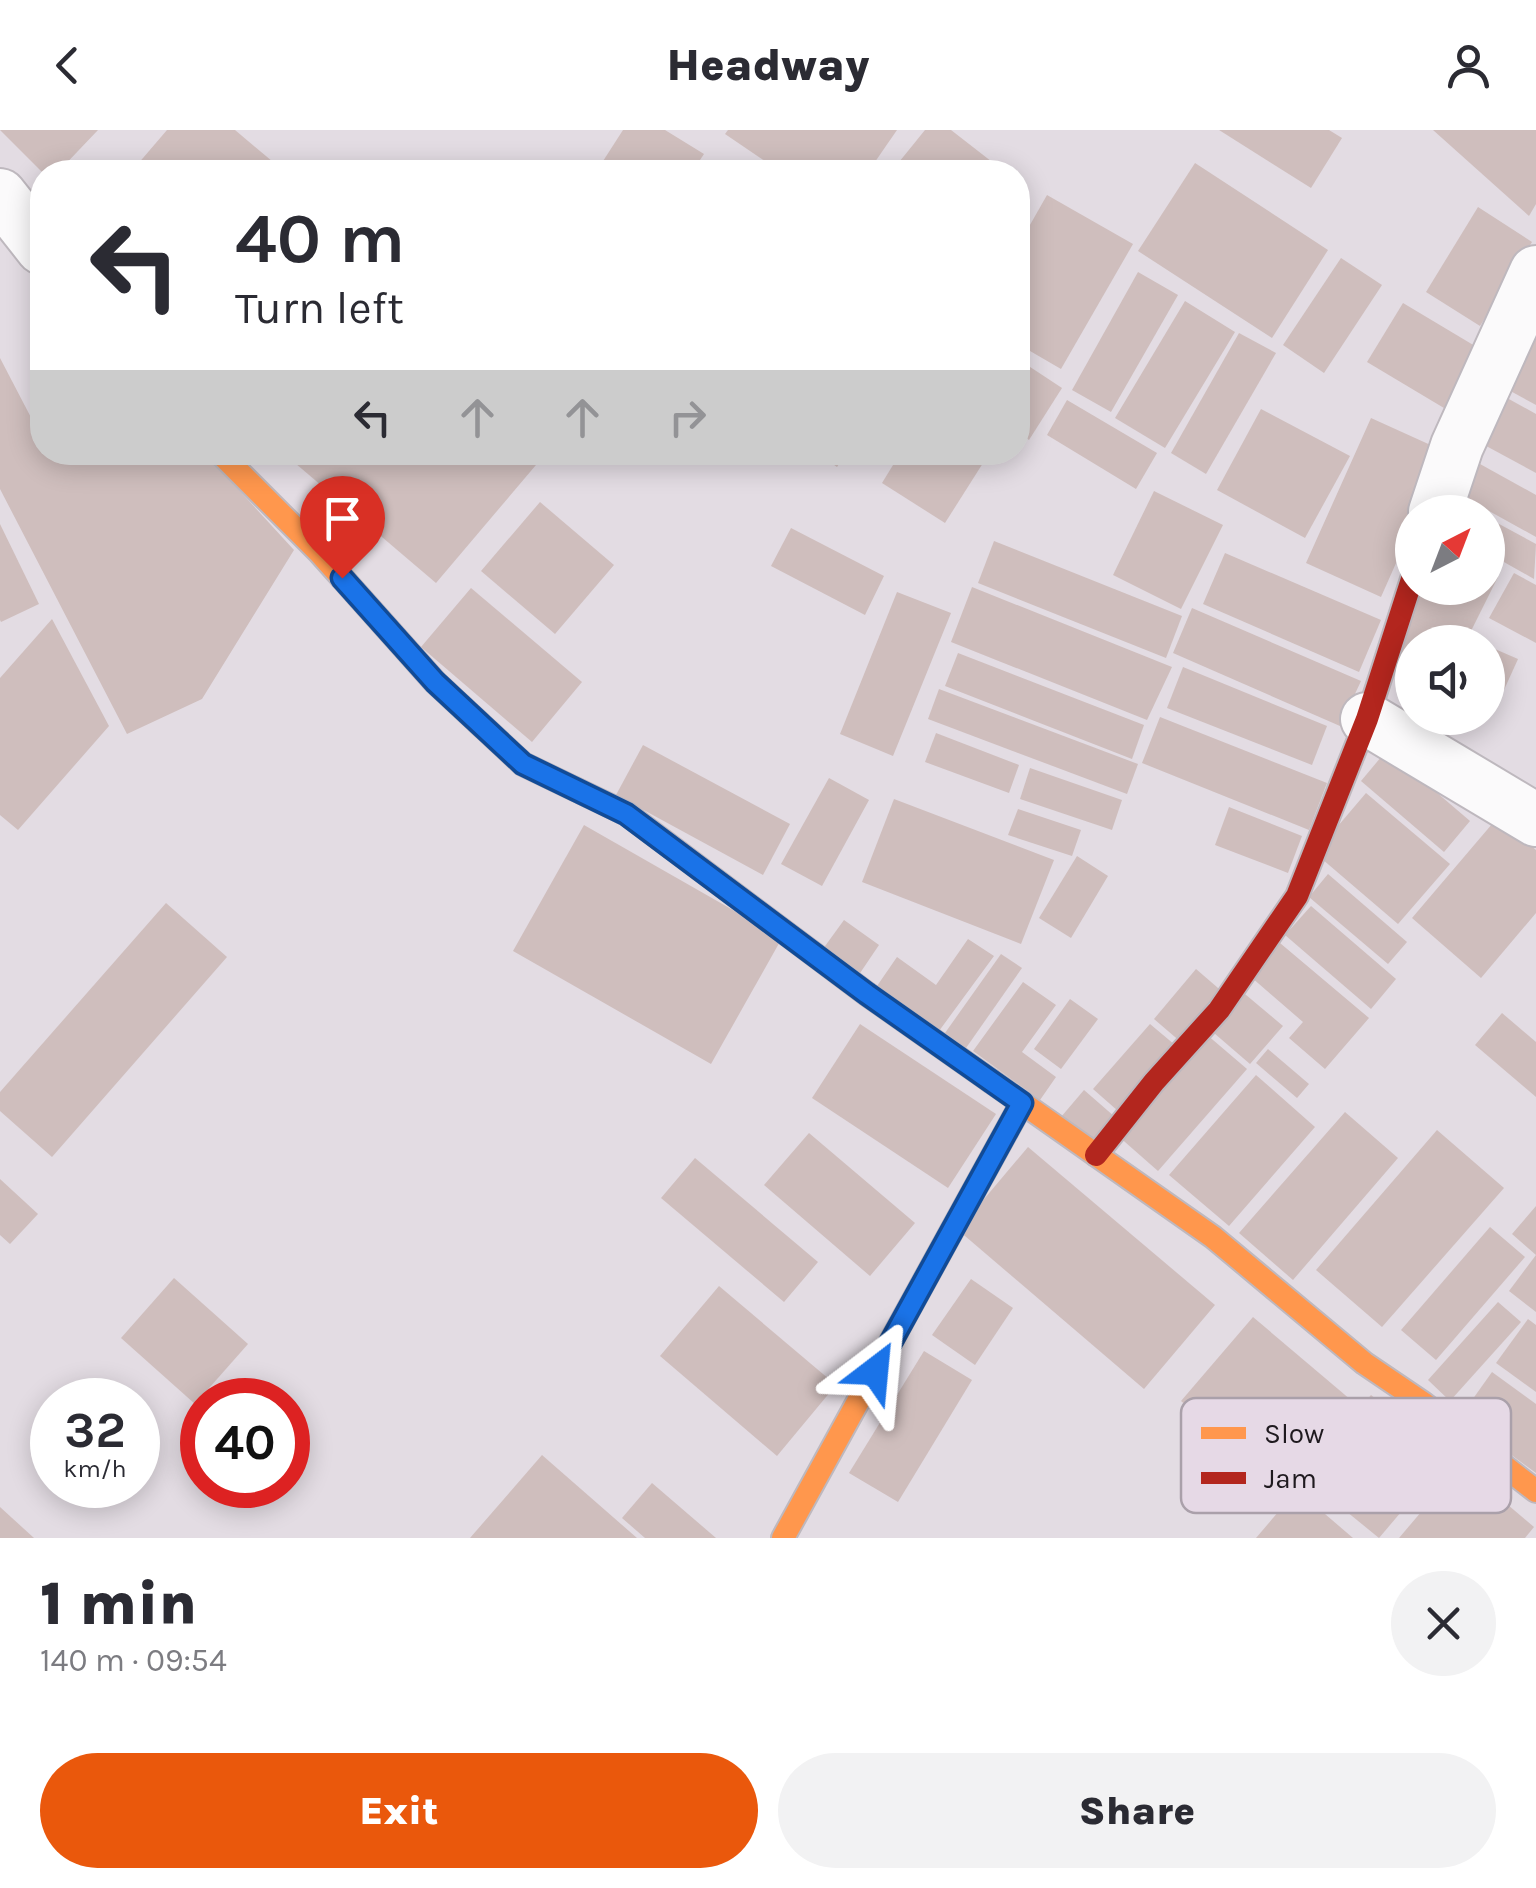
<!DOCTYPE html>
<meta charset="utf-8">
<style>
body{margin:0;font-family:Karla,sans-serif;background:#f2f2f3;color:#2b2b33;height:100vh;display:flex;flex-direction:column;font-size:38px;white-space:nowrap}
*{box-sizing:border-box;margin:0}
p{font-size:32px;color:#7c7c81}
.icon{flex:none;width:55px;height:55px;fill:none;stroke:currentColor;stroke-width:2;stroke-linecap:round;stroke-linejoin:round}
.map{position:relative;height:1408px;overflow:hidden}
.drawer{display:flex;flex-direction:column;background:#fff;flex:1}
.drawer>*{flex:none}
.guide{position:absolute;left:30px;top:30px;width:1000px;height:305px;border-radius:40px;box-shadow:0 5px 25px #0003;background:#fff;color:#2b2b33;overflow:hidden}
.needle{width:65px;rotate:42deg}
.controls{position:absolute;left:1395px;top:365px;display:grid;gap:20px}
.controls a{display:grid;place-items:center;width:110px;height:110px;border-radius:50%;background:#fff;box-shadow:0 5px 25px #0003;font-size:50px}
.speed{position:absolute;left:30px;top:1248px;display:flex;gap:20px;font-size:50px;font-weight:700;text-align:center}
.speed>*{display:grid;place-content:center;width:130px;height:130px;border-radius:50%;background:#fff;box-shadow:0 5px 25px #0003;line-height:1}
.speed small{font-size:25px;font-weight:400}
.speed .limit{border:15px solid #d22;background:#fff;color:#111}
.pin{position:absolute;display:grid;place-items:center;width:85px;height:85px;color:#fff;margin:-102px -42px;border-radius:50% 50% 50% 0;rotate:-45deg;box-shadow:0 0 10px #0007}
.pin .icon{rotate:45deg}
.me{position:absolute;width:110px;margin:-55px;rotate:29deg;stroke-linejoin:round;filter:drop-shadow(0 0 8px #0008)}
.turn{display:flex;align-items:center;gap:35px;height:210px;padding:0 40px;font-size:45px}
.turn .icon{width:130px;height:130px;stroke-width:2.5}
.turn b{display:block;font-size:70px;line-height:85px}
.lanes{display:flex;align-items:center;height:95px;padding:0 40px;background:#0003;justify-content:center;gap:50px;direction:ltr}
.lanes .off{opacity:.35}
.round{display:grid;place-items:center;flex:none;width:105px;height:105px;border-radius:52px;background:#f2f2f3}
.summary{display:flex;align-items:center;justify-content:space-between;height:170px;padding:0 40px}
h1{font-size:60px;font-weight:800;line-height:75px}
.button{display:flex;gap:20px;margin-top:auto;padding:20px 40px}
.button a{flex:1;height:115px;border-radius:60px;background:#ea580c;color:#fff;font-size:40px;font-weight:800;line-height:115px;text-align:center}
.button a+a{background:#f2f2f3;color:#2b2b33}
header{display:flex;justify-content:space-between;align-items:center;height:130px;padding:0 40px;background:#fff;font-size:45px;font-weight:800}
.map>svg:first-child{display:block}
.building{fill:#cfbebd}
.lines{fill:none;stroke-linecap:round;stroke-linejoin:round}
.street-casing{stroke:#beb8be;stroke-width:56}
.slow-casing{stroke:#beb8be;stroke-width:26}
.jam-casing{stroke:#beb8be;stroke-width:26}
.street{stroke:#fbfafb;stroke-width:52}
.slow{stroke:#ff974d;stroke-width:22}
.jam{stroke:#b3261e;stroke-width:22}
.route-casing{stroke:#114b97;stroke-width:25}
.route{stroke:#1a73e8;stroke-width:18}
.key{fill:#e6d9e6;stroke:#aaa0aa;stroke-width:2.5}
.key-label{font-size:28px;fill:#1f1a1f}
</style>
<header><svg class="icon" aria-label="back" viewBox="0 0 24 24"><path d="M15 5l-7 7 7 7"/></svg>Headway<svg class="icon" aria-label="person" viewBox="0 0 24 24"><circle cx="12" cy="8" r="4"/><path d="M4 21q1-7 8-7t8 7"/></svg></header>
<div class="map">
<svg width="1536" height="1408" viewBox="0 0 1536 1408">
<rect width="100%" height="100%" fill="#e3dce3"/>
<!-- building -->
<g class="building">
<polygon points="0,0 98,0 58,42 42,42"/>
<polygon points="167,0 235,0 285,42 131,42"/>
<polygon points="623,0 665,0 704,24 692,42 596,42"/>
<polygon points="728,0 897,0 868,42 781,42 725,4"/>
<polygon points="925,0 951,0 1005,42 891,42"/>
<polygon points="1219,0 1329,0 1342,8 1311,58"/>
<polygon points="1433,0 1536,0 1536,74 1529,86"/>
<polygon points="721,30 740,42 712,42"/>
<polygon points="1195,33 1328,120 1272,208 1138,121"/>
<polygon points="1047,65 1133,114 1061,239 1018,214 1018,116"/>
<polygon points="1478,77 1532,112 1480,196 1426,162"/>
<polygon points="1341,128 1382,155 1324,243 1283,215"/>
<polygon points="1138,142 1178,165 1111,282 1072,260"/>
<polygon points="1536,170 1536,275 1492,251"/>
<polygon points="1185,171 1235,202 1165,318 1115,288"/>
<polygon points="1403,173 1485,222 1449,281 1367,232"/>
<polygon points="1239,203 1276,223 1206,344 1171,323"/>
<polygon points="0,228 37,299 42,296 42,322 204,322 294,420 202,569 127,604 0,359"/>
<polygon points="1018,229 1062,258 1029,310 1018,302"/>
<polygon points="1489,258 1536,284 1536,343 1464,304"/>
<polygon points="1067,270 1157,323 1136,359 1047,305"/>
<polygon points="1261,279 1350,326 1305,408 1217,360"/>
<polygon points="1371,288 1446,322 1412,382 1412,397 1381,467 1306,433"/>
<polygon points="282,322 547,322 436,453"/>
<polygon points="816,322 847,322 837,337"/>
<polygon points="901,322 990,322 945,393 882,353"/>
<polygon points="1480,334 1536,365 1536,407 1462,366"/>
<polygon points="1154,361 1223,395 1181,479 1113,445"/>
<polygon points="540,372 614,435 555,504 481,441"/>
<polygon points="1488,388 1536,414 1534,449 1488,423"/>
<polygon points="0,394 39,474 1,492 0,490"/>
<polygon points="791,398 884,446 865,485 771,436"/>
<polygon points="994,411 1182,486 1166,528 978,453"/>
<polygon points="1225,423 1381,490 1359,542 1203,474"/>
<polygon points="1488,439 1498,447 1468,507 1480,512 1412,512 1412,546 1390,535 1418,458 1488,458"/>
<polygon points="1514,443 1536,455 1536,513 1489,488"/>
<polygon points="972,457 1172,537 1147,590 951,512"/>
<polygon points="471,458 582,552 532,612 421,517"/>
<polygon points="897,462 951,483 893,626 840,604"/>
<polygon points="1192,478 1361,551 1340,596 1173,523"/>
<polygon points="52,489 109,596 18,700 0,685 0,548"/>
<polygon points="1488,516 1518,529 1494,582 1488,579"/>
<polygon points="958,523 1144,595 1132,629 945,556"/>
<polygon points="1183,537 1327,596 1312,635 1167,578"/>
<polygon points="939,559 1138,634 1127,664 928,589"/>
<polygon points="1160,587 1327,653 1309,700 1142,633"/>
<polygon points="936,603 1019,635 1009,663 925,632"/>
<polygon points="643,615 790,694 763,745 616,665"/>
<polygon points="1387,620 1470,691 1444,722 1361,651"/>
<polygon points="1030,638 1122,670 1112,700 1020,669"/>
<polygon points="829,648 869,670 822,756 781,734"/>
<polygon points="1366,663 1450,734 1398,794 1315,723"/>
<polygon points="894,669 1054,730 1021,814 862,752"/>
<polygon points="1229,677 1302,706 1288,743 1215,715"/>
<polygon points="1018,679 1081,700 1072,726 1008,705"/>
<polygon points="1498,687 1536,720 1536,783 1481,848 1412,788"/>
<polygon points="584,695 782,808 711,934 513,821"/>
<polygon points="1077,726 1108,746 1071,808 1039,788"/>
<polygon points="1328,744 1407,812 1388,834 1309,767"/>
<polygon points="166,773 227,827 52,1027 0,981 0,962"/>
<polygon points="1311,776 1396,849 1371,879 1285,805"/>
<polygon points="844,790 879,815 856,849 820,823"/>
<polygon points="968,809 994,826 939,901 877,856 897,827 936,855"/>
<polygon points="1280,813 1369,888 1325,939 1289,908 1303,892 1251,847"/>
<polygon points="1001,824 1022,838 966,918 945,903"/>
<polygon points="1196,839 1225,864 1182,913 1154,889"/>
<polygon points="1023,852 1056,875 1022,922 1056,947 1040,970 973,921"/>
<polygon points="1239,859 1283,896 1250,934 1207,897"/>
<polygon points="1070,869 1098,889 1061,939 1034,919"/>
<polygon points="1502,883 1536,912 1536,967 1475,915"/>
<polygon points="860,894 996,984 948,1058 812,968"/>
<polygon points="1150,894 1175,915 1118,981 1093,959"/>
<polygon points="1206,904 1247,939 1158,1041 1117,1005"/>
<polygon points="1268,919 1309,954 1297,968 1256,933"/>
<polygon points="1256,945 1315,997 1229,1096 1169,1045"/>
<polygon points="1084,960 1115,987 1092,1014 1061,987"/>
<polygon points="1345,982 1398,1028 1293,1150 1239,1103"/>
<polygon points="1437,1000 1504,1058 1382,1197 1316,1140"/>
<polygon points="809,1003 915,1093 870,1146 764,1055"/>
<polygon points="1028,1017 1215,1175 1144,1259 958,1100"/>
<polygon points="695,1028 818,1132 784,1172 661,1068"/>
<polygon points="0,1049 38,1084 10,1114 0,1105"/>
<polygon points="1536,1076 1536,1182 1509,1161 1536,1125 1512,1104"/>
<polygon points="1490,1097 1525,1127 1436,1230 1401,1200"/>
<polygon points="174,1148 248,1214 195,1274 121,1208"/>
<polygon points="971,1149 1013,1178 975,1235 932,1205"/>
<polygon points="719,1156 836,1255 777,1326 660,1226"/>
<polygon points="1498,1172 1521,1192 1450,1271 1428,1250"/>
<polygon points="1253,1187 1351,1270 1279,1354 1181,1271"/>
<polygon points="1528,1189 1536,1195 1536,1262 1496,1233"/>
<polygon points="924,1221 972,1250 898,1372 849,1343"/>
<polygon points="1492,1242 1536,1274 1536,1343 1460,1287"/>
<polygon points="1371,1265 1446,1329 1379,1408 1303,1346"/>
<polygon points="542,1325 637,1408 470,1408"/>
<polygon points="1461,1335 1534,1397 1525,1408 1399,1408"/>
<polygon points="652,1353 716,1408 645,1408 622,1388"/>
<polygon points="1297,1360 1353,1408 1256,1408"/>
<polygon points="0,1377 34,1408 0,1408"/>
</g>
<g class="lines">
<!-- street casing -->
<g class="street-casing">
<g id="street">
<polyline points="0,65 42,118"/>
<polyline points="1435,382 1457,316 1536,142"/>
<polyline points="1367,589 1536,690"/>
</g>
</g>
<!-- slow casing -->
<g class="slow-casing">
<g id="slow">
<polyline points="219,322 319,422 435,552 479,593"/>
<polyline points="991,951 1213,1107 1364,1233 1423,1273 1536,1361"/>
<polyline points="783,1408 1022,973"/>
</g>
</g>
<!-- jam casing -->
<g class="jam-casing">
<g id="jam">
<polyline points="479,593 523,634 627,684 867,864 991,951"/>
<polyline points="1096,1025 1154,952 1219,880 1297,766 1367,589 1412,449"/>
</g>
</g>
<!-- street -->
<use href="#street" class="street"/>
<!-- slow -->
<use href="#slow" class="slow"/>
<!-- jam -->
<use href="#jam" class="jam"/>
</g>
<g class="lines">
<!-- route casing -->
<g class="route-casing">
<polyline id="route" points="342,448 435,552 523,634 626,684 867,864 1022,973 875,1241"/>
</g>
<!-- route -->
<use href="#route" class="route"/>
</g>
<!-- legend -->
<rect x="1181" y="1268" width="330" height="115" rx="15" class="key"/>
<rect x="1201" y="1297" width="45" height="12" fill="#ff974d"/>
<rect x="1201" y="1342" width="45" height="12" fill="#b3261e"/>
<g class="key-label">
<text x="1264" y="1313">Slow</text>
<text x="1264" y="1358">Jam</text>
</g>
</svg>
<div class="controls">
<a><svg class="needle" viewBox="-14 -14 28 28"><path d="M0-13l5 13h-10z" fill="#e53935"/><path d="M0 13l5-13h-10z" fill="#7c7c81"/></svg></a>
<a><svg class="icon" aria-label="sound" viewBox="0 0 24 24"><path d="M4 9h4l5-4v14l-5-4H4zM17 9q2 3 0 6"/></svg></a>
</div>
<div class="speed"><div>32<small>km/h</small></div><div class="limit">40</div></div>
<div class="pin" style="left:342px;top:448px;background:#d93025"><svg class="icon" aria-label="arrive" viewBox="0 0 24 24"><path d="M6 21V4h12l-3 4 3 4H6"/></svg></div>
<svg class="me" style="left:875px;top:1241px" viewBox="-20 -20 40 40"><path d="M0-17L14 15 0 8-14 15z" fill="#1a73e8" stroke="#fff" stroke-width="4"/></svg>
<div class="guide">
<div class="turn"><svg class="icon" aria-label="left" viewBox="0 0 24 24"><path d="M17 20v-9H6M10 6l-5 5 5 5"/></svg><div><b>40 m</b>Turn left</div></div>
<div class="lanes"><svg class="icon" aria-label="left" viewBox="0 0 24 24"><path d="M17 20v-9H6M10 6l-5 5 5 5"/></svg><svg class="icon off" aria-label="ahead" viewBox="0 0 24 24"><path d="M12 20V5M6 11l6-6 6 6"/></svg><svg class="icon off" aria-label="ahead" viewBox="0 0 24 24"><path d="M12 20V5M6 11l6-6 6 6"/></svg><svg class="icon off" aria-label="right" viewBox="0 0 24 24"><path d="M7 20v-9h11M14 6l5 5-5 5"/></svg></div>
</div>
</div>
<section class="drawer">
<div class="summary"><div><h1>1 min</h1><p>140 m · 09:54</p></div><a class="round"><svg class="icon" aria-label="close" viewBox="0 0 24 24"><path d="M6 6l12 12M18 6L6 18"/></svg></a></div>
<div class="button"><a>Exit</a><a>Share</a></div>
</section>
